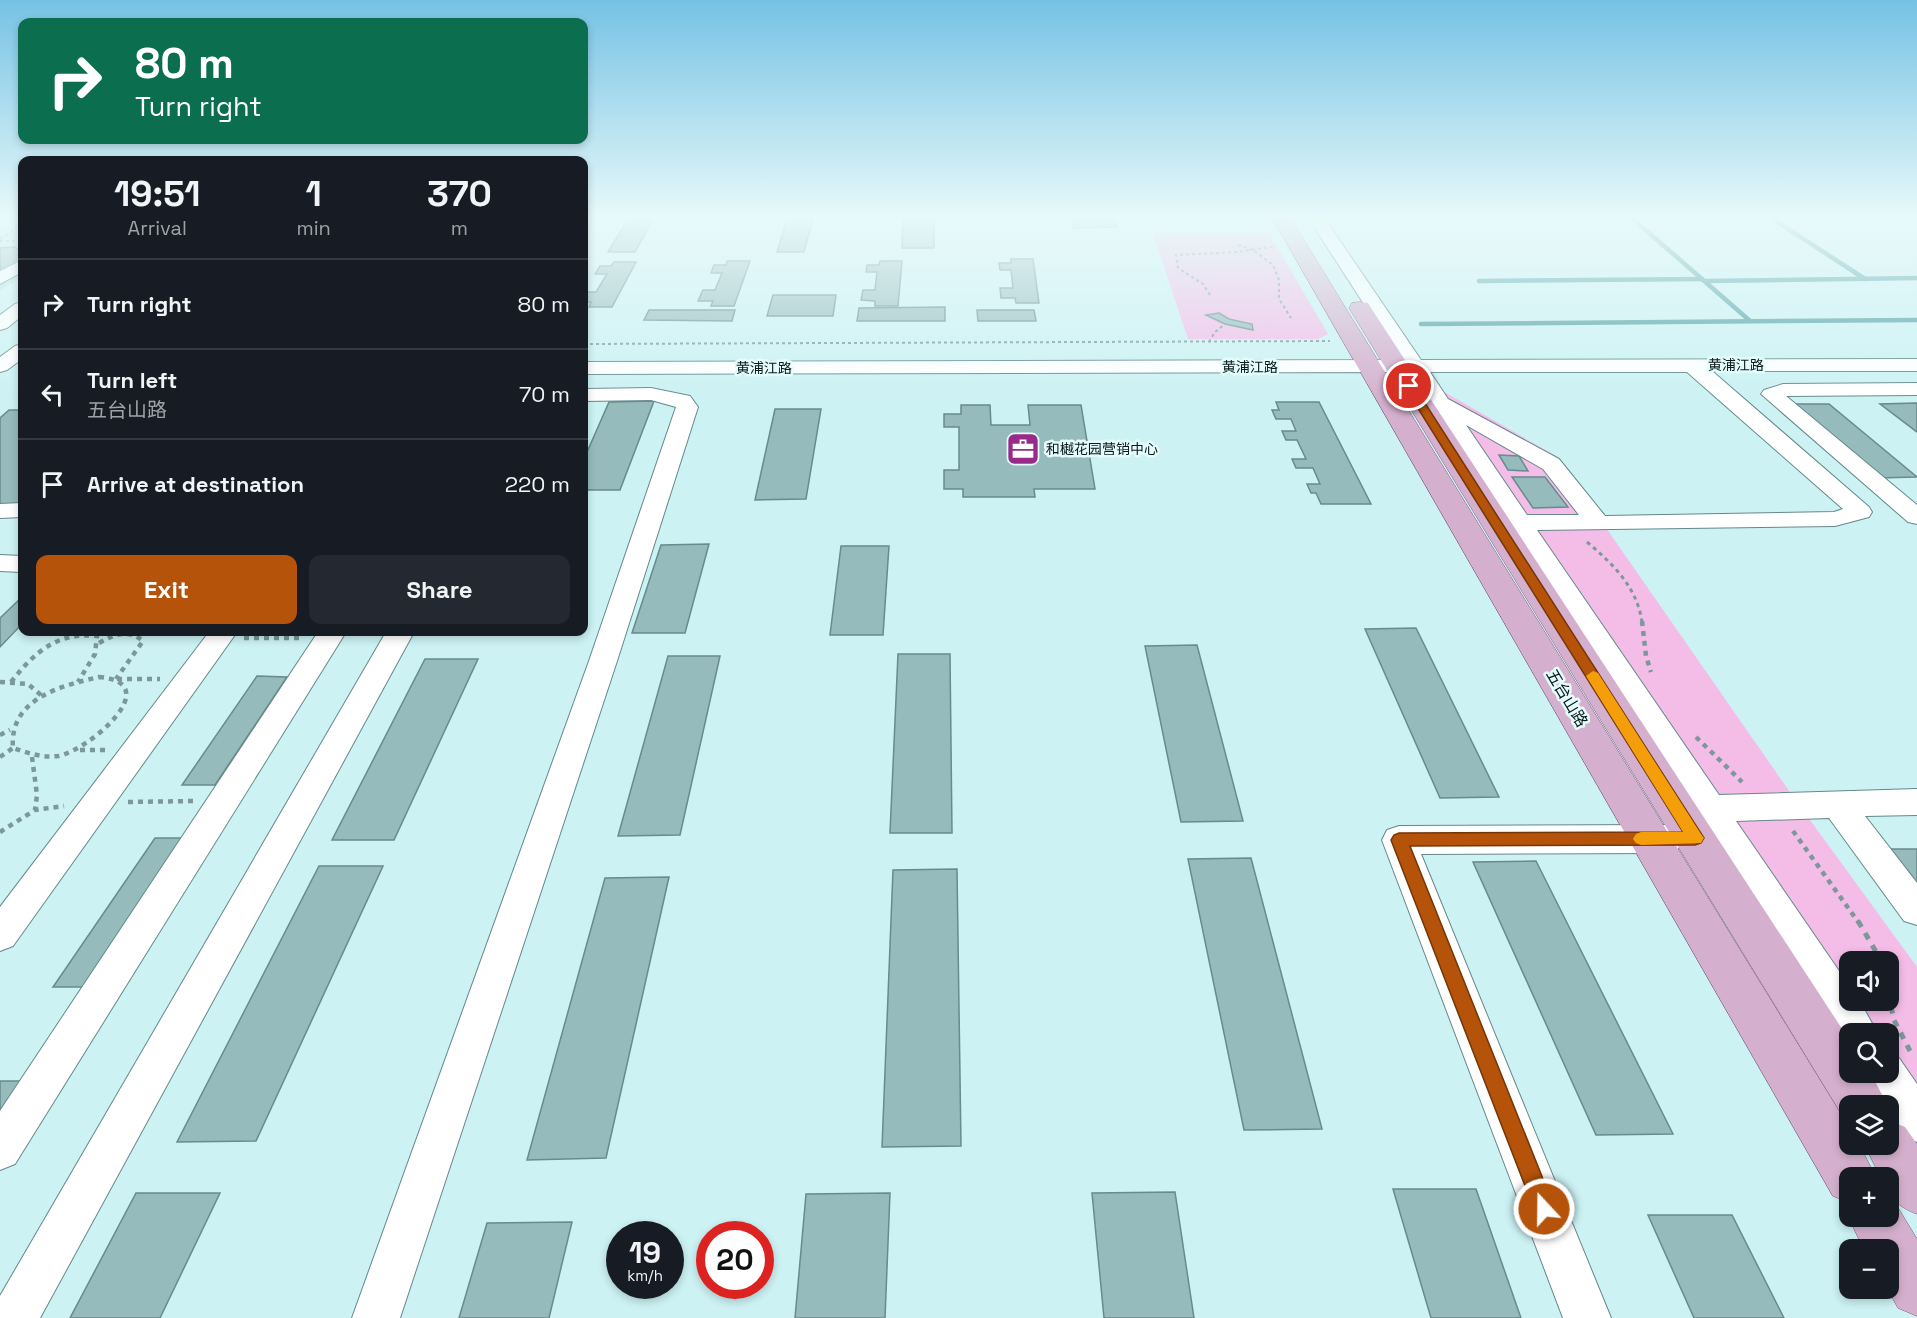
<!DOCTYPE html>
<meta charset="utf-8">
<style>
body{margin:0;font-family:"Space Grotesk","Noto Sans SC",sans-serif;background:#242831;color:#f1f3f6;height:100vh;display:flex;flex-direction:column;font-size:22px;white-space:nowrap}
*{box-sizing:border-box;margin:0}
p{font-size:20px;color:#9ea1a6}
.icon{flex:none;width:33px;height:33px;fill:none;stroke:currentColor;stroke-width:2;stroke-linecap:round;stroke-linejoin:round}
.map{position:relative;flex:1;overflow:hidden}
.details{position:absolute;left:18px;top:156px;width:570px;height:480px;display:flex;flex-direction:column;background:#171b24;border-radius:12px;box-shadow:0 3px 9px #0003}
.details>*{flex:none}
.banner{position:absolute;left:18px;top:18px;width:570px;height:126px;border-radius:12px;box-shadow:0 3px 9px #0003;background:#0b6e4f;color:#fff;overflow:hidden}
.buttons{position:absolute;left:1839px;top:951px;display:grid;gap:12px}
.buttons a{display:grid;place-items:center;width:60px;height:60px;border-radius:12px;background:#171b24;box-shadow:0 3px 9px #0003;font-size:30px}
.speed{position:absolute;left:606px;top:1221px;display:flex;gap:12px;font-size:30px;font-weight:700;text-align:center}
.speed>*{display:grid;place-content:center;width:78px;height:78px;border-radius:50%;background:#171b24;box-shadow:0 3px 9px #0003;line-height:1}
.speed small{font-size:15px;font-weight:400}
.speed .limit{border:9px solid #d22;background:#fff;color:#111}
.pin{position:absolute;display:grid;place-items:center;width:51px;height:51px;color:#fff;margin:-26px;border:3px solid #fff;border-radius:50%;box-shadow:0 2px 6px #0007}
.me{position:absolute;width:66px;margin:-33px;rotate:339deg;stroke-linejoin:round;filter:drop-shadow(0 0 4px #0008)}
.turn{display:flex;align-items:center;gap:21px;height:126px;padding:0 18px;font-size:27px}
.turn .icon{width:78px;height:78px;stroke-width:2.5}
.turn b{display:block;font-size:42px;line-height:51px}
.eta{display:flex;justify-content:space-evenly;align-items:center;height:102px;text-align:center}
.eta b{font-size:36px;font-weight:600;line-height:42px}
.cta{display:flex;gap:12px;margin-top:auto;padding:12px 18px}
.cta a{flex:1;height:69px;border-radius:12px;background:#b45309;color:#fff;font-size:24px;font-weight:600;line-height:69px;text-align:center}
.cta a+a{background:#242831;color:#f1f3f6}
ul{padding:0;list-style:none}
li{display:flex;align-items:center;gap:18px;height:90px;padding:0 18px;border-top:2px solid #363941}
li div{flex:1}
li b{display:block;font-size:22px}
li em{font-style:normal}
.map>svg:first-child{display:block}
.built{fill:#b6e5e8}
.green{fill:#f4bde8}
.lines{fill:none;stroke-linecap:round;stroke-linejoin:round}
.stream{stroke:#4f9ea2;stroke-width:4.5}
.building{fill:#96bbbd;stroke:#688b8d;stroke-width:1.5}
.minor-casing{stroke:#65888a;stroke-width:2}
.major-casing{stroke:#7c597a;stroke-width:1}
.path-far3{stroke:#7c989a;stroke-width:2;stroke-dasharray:3 3;stroke-linecap:butt}
.path-far2{stroke:#7c989a;stroke-width:3;stroke-dasharray:4 4;stroke-linecap:butt}
.path-far1{stroke:#7c989a;stroke-width:4.5;stroke-dasharray:5 5;stroke-linecap:butt}
.path{stroke:#7c989a;stroke-width:5;stroke-dasharray:7 7;stroke-linecap:butt}
.minor{fill:#fff;fill-rule:evenodd}
.major{fill:#d5b0ce;fill-rule:evenodd}
.route{fill:#b45309;stroke:#753606;stroke-width:1.5}
.slow{fill:#f59e0b}
.labels{text-anchor:middle;dominant-baseline:central;stroke-width:5;stroke-linejoin:round;paint-order:stroke}
.far-street-label{font-size:14px;fill:#0b191a;stroke:#e5fcfd}
.far-poi-label{font-size:14px;fill:#0b191a;stroke:#e5fcfd;text-anchor:start}
.street-label{font-size:16px;fill:#0b191a;stroke:#e5fcfd}
</style>
<div class="map">
<svg width="1917" height="1318" viewBox="0 0 1917 1318">
<rect width="100%" height="100%" fill="#ccf2f4"/>
<!-- built -->
<polygon class="built" points="0,219 22,219 22,276 0,291"/>
<!-- green -->
<g class="green">
<polygon points="1269,233 1328,334 1318,339 1188,339 1153,234"/>
<polygon points="1441,390 1556,456 1794,798 1917,967 1917,1092 1889,1050 1888,1034 1877,1033 1855,1001 1888,1000 1888,962 1850,962 1849,992"/>
</g>
<g class="lines">
<!-- stream -->
<g class="stream">
<polyline points="1633,219 1749,320"/>
<polyline points="1773,219 1865,279"/>
<polyline points="1479,281 1702,279"/>
<polyline points="1705,281 1917,278"/>
<polyline points="1421,324 1917,320"/>
</g>
</g>
<!-- building -->
<g class="building">
<polygon points="628,219 653,219 635,252 608,252"/>
<polygon points="787,219 813,219 804,252 777,252"/>
<polygon points="903,219 934,219 934,248 902,248"/>
<polygon points="1077,219 1114,219 1117,227 1073,228 1072,221 1078,221"/>
<polygon points="14,247 22,251 22,260 0,275 0,248"/>
<polygon points="1011,259 1033,259 1039,303 1016,303 1015,298 1001,298 1000,288 1013,288 1011,270 1000,270 999,263 1011,263"/>
<polygon points="727,261 750,261 734,306 711,306 713,301 698,301 703,290 715,290 722,273 711,273 714,265 726,265"/>
<polygon points="880,261 902,261 898,306 875,306 875,301 861,300 863,290 875,290 877,272 866,272 867,265 879,265"/>
<polygon points="614,262 636,262 612,307 589,307 591,302 584,302 584,292 596,292 607,274 595,274 600,266 611,266"/>
<polygon points="773,295 836,295 833,316 767,316"/>
<polygon points="945,307 945,321 857,321 859,308"/>
<polygon points="649,310 735,310 732,321 644,320"/>
<polygon points="977,310 1034,310 1036,321 978,321"/>
<polygon points="1219,313 1229,319 1252,324 1253,330 1225,324 1206,315"/>
<polygon points="654,401 620,490 584,490 584,459 609,402"/>
<polygon points="1276,402 1319,402 1371,504 1321,504 1316,493 1311,493 1307,484 1320,484 1313,468 1296,468 1292,459 1306,459 1297,440 1286,440 1282,431 1296,431 1291,419 1276,419 1272,410 1279,410"/>
<polygon points="1917,403 1917,432 1880,404"/>
<polygon points="1791,404 1829,404 1917,477 1877,478"/>
<polygon points="961,405 990,405 991,425 1030,425 1028,405 1081,405 1095,489 1034,489 1035,497 963,497 963,489 944,489 944,470 959,470 959,427 944,427 944,414 961,414"/>
<polygon points="775,409 821,409 806,499 755,500"/>
<polygon points="9,410 22,410 22,505 0,505 0,418"/>
<polygon points="1499,455 1519,456 1528,471 1508,470"/>
<polygon points="1512,477 1545,477 1568,507 1533,508"/>
<polygon points="709,544 685,633 632,633 661,545"/>
<polygon points="841,546 889,546 883,635 830,635"/>
<polygon points="21,598 22,598 22,624 0,647 0,618"/>
<polygon points="1416,628 1499,797 1440,798 1365,629"/>
<polygon points="1197,645 1243,821 1181,822 1145,646"/>
<polygon points="898,654 950,654 952,833 890,833"/>
<polygon points="668,656 720,656 680,835 618,836"/>
<polygon points="425,659 478,659 394,840 332,840"/>
<polygon points="257,676 287,677 215,785 182,785"/>
<polygon points="155,838 189,838 92,987 53,987"/>
<polygon points="1881,849 1917,849 1917,896"/>
<polygon points="1251,858 1322,1129 1244,1130 1188,859"/>
<polygon points="1536,861 1673,1134 1596,1135 1473,862"/>
<polygon points="319,866 383,866 256,1141 177,1142"/>
<polygon points="957,869 961,1146 882,1147 893,870"/>
<polygon points="669,877 606,1158 527,1160 605,878"/>
<polygon points="0,1081 37,1081 0,1138"/>
<polygon points="1393,1189 1476,1189 1521,1318 1431,1318"/>
<polygon points="1175,1192 1194,1318 1104,1318 1092,1193"/>
<polygon points="136,1193 220,1193 160,1318 70,1318"/>
<polygon points="890,1193 885,1318 795,1318 806,1194"/>
<polygon points="1648,1215 1732,1215 1784,1318 1694,1318"/>
<polygon points="572,1222 549,1318 459,1318 487,1223"/>
</g>
<g class="lines">
<!-- minor casing -->
<g class="minor-casing">
<g id="minor">
<polygon points="584,219 594,219 590,226 584,228"/>
<path d="M1309,219H1325L1421,360L1917,359V371H1712L1869,507L1872,512L1869,517L1835,526L1537,530L1719,795L1917,789V815L1865,816L1917,883V925L1904,921L1829,818L1736,821L1850,987V1000H1859L1878,1034H1850V1049L1845,1047L1699,822L1682,818L1678,809L1685,799L1510,529L1498,527L1495,522L1501,516L1408,372L584,374V362L1400,360ZM1430,372H1687L1843,509L1834,512L1605,516L1559,459L1448,399ZM1466,425L1543,469L1579,515H1527Z"/>
<polygon points="22,260 22,272 0,284 0,271"/>
<polygon points="22,302 22,316 7,328 0,330 0,315 15,304"/>
<polygon points="22,344 22,359 7,370 0,372 0,357 15,346"/>
<polygon points="1917,383 1917,395 1786,396 1917,505 1917,524 1908,522 1761,394 1764,390 1783,384"/>
<polygon points="651,388 690,396 698,407 617,661 400,1318 352,1318 589,661 676,407 651,400 584,401 584,389"/>
<polygon points="22,503 22,517 0,518 0,504"/>
<polygon points="0,555 22,556 22,572 0,571"/>
<polygon points="209,632 237,632 13,946 0,951 0,907"/>
<polygon points="318,632 346,632 15,1164 0,1170 0,1111"/>
<polygon points="386,632 414,632 40,1318 0,1318 0,1296"/>
<polygon points="1666,825 1678,829 1683,839 1678,849 1666,853 1421,854 1611,1318 1563,1318 1382,840 1387,830 1399,826"/>
<path d="M1888,1054L1899,1058L1917,1084V1142C1902,1136 1888,1123 1888,1106H1883L1865,1072H1888Z"/>
</g>
</g>
<!-- major casing -->
<g class="major-casing">
<g id="major">
<polygon points="1273,219 1291,219 1850,1129 1850,1144 1859,1144 1876,1178 1850,1178 1850,1203 1833,1196"/>
<polygon points="1360,302 1368,303 1371,308 1850,1041 1850,1072 1870,1072 1888,1106 1850,1106 1850,1124 1847,1123 1349,308 1352,303"/>
<path d="M1888,1120L1905,1127L1917,1144V1214C1899,1207 1888,1199 1888,1178H1881L1864,1144H1888Z"/>
<polygon points="1888,1196 1892,1198 1917,1239 1917,1316 1898,1308 1887,1288 1888,1250 1864,1250 1848,1216 1850,1213 1850,1216 1888,1216"/>
</g>
</g>
<!-- path-far3 -->
<g class="path-far3">
<polyline points="0,239 22,225"/>
<polyline points="0,241 22,241"/>
<polyline points="1238,245 1253,250 1273,265 1279,280 1279,299 1291,318"/>
<polyline points="1210,295 1203,284 1178,268 1176,255 1238,252 1276,246"/>
<polyline points="1209,342 1215,332 1225,324"/>
<polyline points="584,344 1330,341"/>
</g>
<!-- path-far2 -->
<path class="path-far2" d="M1587,542C1613,564 1637,587 1642,622"/>
<!-- path-far1 -->
<g class="path-far1">
<polyline points="1642,621 1646,656 1651,672"/>
<polyline points="244,638 300,638"/>
<path d="M99,643C115,634 128,629 143,641L116,679"/>
<path d="M99,677C168,683 88,751 58,756C42,758 28,753 13,748C9,699 60,686 99,677Z"/>
<polyline points="117,679 160,679"/>
<polyline points="0,682 28,684 41,695"/>
<path d="M11,682C35,652 56,632 97,636L95,654L78,682"/>
<polyline points="0,735 10,730"/>
<polyline points="1696,737 1742,782"/>
<polyline points="80,750 106,750"/>
<polyline points="0,757 13,748"/>
<polyline points="32,757 37,795 35,810"/>
<polyline points="128,802 193,801"/>
<polyline points="1793,831 1859,923"/>
<polyline points="0,832 35,810 64,806"/>
</g>
<!-- path -->
<g class="path">
<polyline points="1858,921 1882,962"/>
<polyline points="1888,993 1894,1020 1910,1051"/>
</g>
<!-- minor -->
<use href="#minor" class="minor"/>
<!-- major -->
<use href="#major" class="major"/>
</g>
<!-- sky -->
<linearGradient id="sky" x2="0" y2="1"><stop stop-color="#76c2e4"/><stop offset="0.54" stop-color="#e8f9fa"/><stop offset="1" stop-color="#e8f9fa" stop-opacity="0"/></linearGradient>
<rect width="1917" height="403" fill="url(#sky)"/>
<!-- route -->
<polygon class="route" points="1406,384 1414,386 1704,838 1701,843 1695,845 1410,846 1555,1209 1552,1217 1544,1220 1537,1217 1534,1209 1391,840 1394,835 1399,833 1683,832 1404,386"/>
<!-- slow -->
<polygon class="slow" points="1593,671 1598,673 1701,834 1704,838 1701,843 1641,845 1636,843 1633,839 1636,834 1641,832 1683,832 1586,676"/>
<!-- icons -->
<defs>
<g id="office-square" transform="scale(1.725)"><rect x="-9" y="-9" width="18" height="18" rx="4" fill="#982a8a" stroke="#e5fcfd"/><path d="M-6-3h4V-5.5h4V-3h4V5H-6ZM-1-4.5V-3h2v-1.5ZM-6 0V1H6V0Z" fill="#fff"/></g>
</defs>
<g fill-rule="evenodd">
<use href="#office-square" x="1023" y="449"/>
</g>
<g class="labels">
<!-- far-street labels -->
<g class="far-street-label">
<text x="1736" y="365">黄浦江路</text>
<text x="1250" y="367">黄浦江路</text>
<text x="764" y="368">黄浦江路</text>
</g>
<!-- far-poi labels -->
<g class="far-poi-label">
<text x="1046" y="449">和樾花园营销中心</text>
</g>
<!-- street labels -->
<g class="street-label">
<text transform="translate(1567 698) rotate(59)">五台山路</text>
</g>
</g>
</svg>
<div class="buttons">
<a><svg class="icon" aria-label="sound" viewBox="0 0 24 24"><path d="M4 9h4l5-4v14l-5-4H4zM17 9q2 3 0 6"/></svg></a>
<a><svg class="icon" aria-label="search" viewBox="0 0 24 24"><circle cx="10" cy="10" r="6"/><path d="M15 15l6 6"/></svg></a>
<a><svg class="icon" aria-label="layers" viewBox="0 0 24 24"><path d="M12 4l9 5-9 5-9-5zM3 14l9 5 9-5"/></svg></a>
<a>+</a>
<a>−</a>
</div>
<div class="speed"><div>19<small>km/h</small></div><div class="limit">20</div></div>
<div class="pin" style="left:1409px;top:386px;background:#d93025"><svg class="icon" aria-label="arrive" viewBox="0 0 24 24"><path d="M6 21V4h12l-3 4 3 4H6"/></svg></div>
<svg class="me" style="left:1544px;top:1209px" viewBox="-20 -20 40 40"><circle r="17" fill="#b45309" stroke="#fff" stroke-width="3"/><path d="M0-11L8 9 0 5-8 9z" fill="#fff"/></svg>
<div class="banner">
<div class="turn"><svg class="icon" aria-label="right" viewBox="0 0 24 24"><path d="M7 20v-9h11M14 6l5 5-5 5"/></svg><div><b>80 m</b>Turn right</div></div>
</div>
<section class="details">
<div class="eta">
<div><b>19:51</b><p>Arrival</p></div>
<div><b>1</b><p>min</p></div>
<div><b>370</b><p>m</p></div>
</div>
<ul>
<li><svg class="icon" aria-label="right" viewBox="0 0 24 24"><path d="M7 20v-9h11M14 6l5 5-5 5"/></svg><div><b>Turn right</b></div><em>80 m</em></li>
<li><svg class="icon" aria-label="left" viewBox="0 0 24 24"><path d="M17 20v-9H6M10 6l-5 5 5 5"/></svg><div><b>Turn left</b><p>五台山路</p></div><em>70 m</em></li>
<li><svg class="icon" aria-label="arrive" viewBox="0 0 24 24"><path d="M6 21V4h12l-3 4 3 4H6"/></svg><div><b>Arrive at destination</b></div><em>220 m</em></li>
</ul>
<div class="cta"><a>Exit</a><a>Share</a></div>
</section>
</div>
